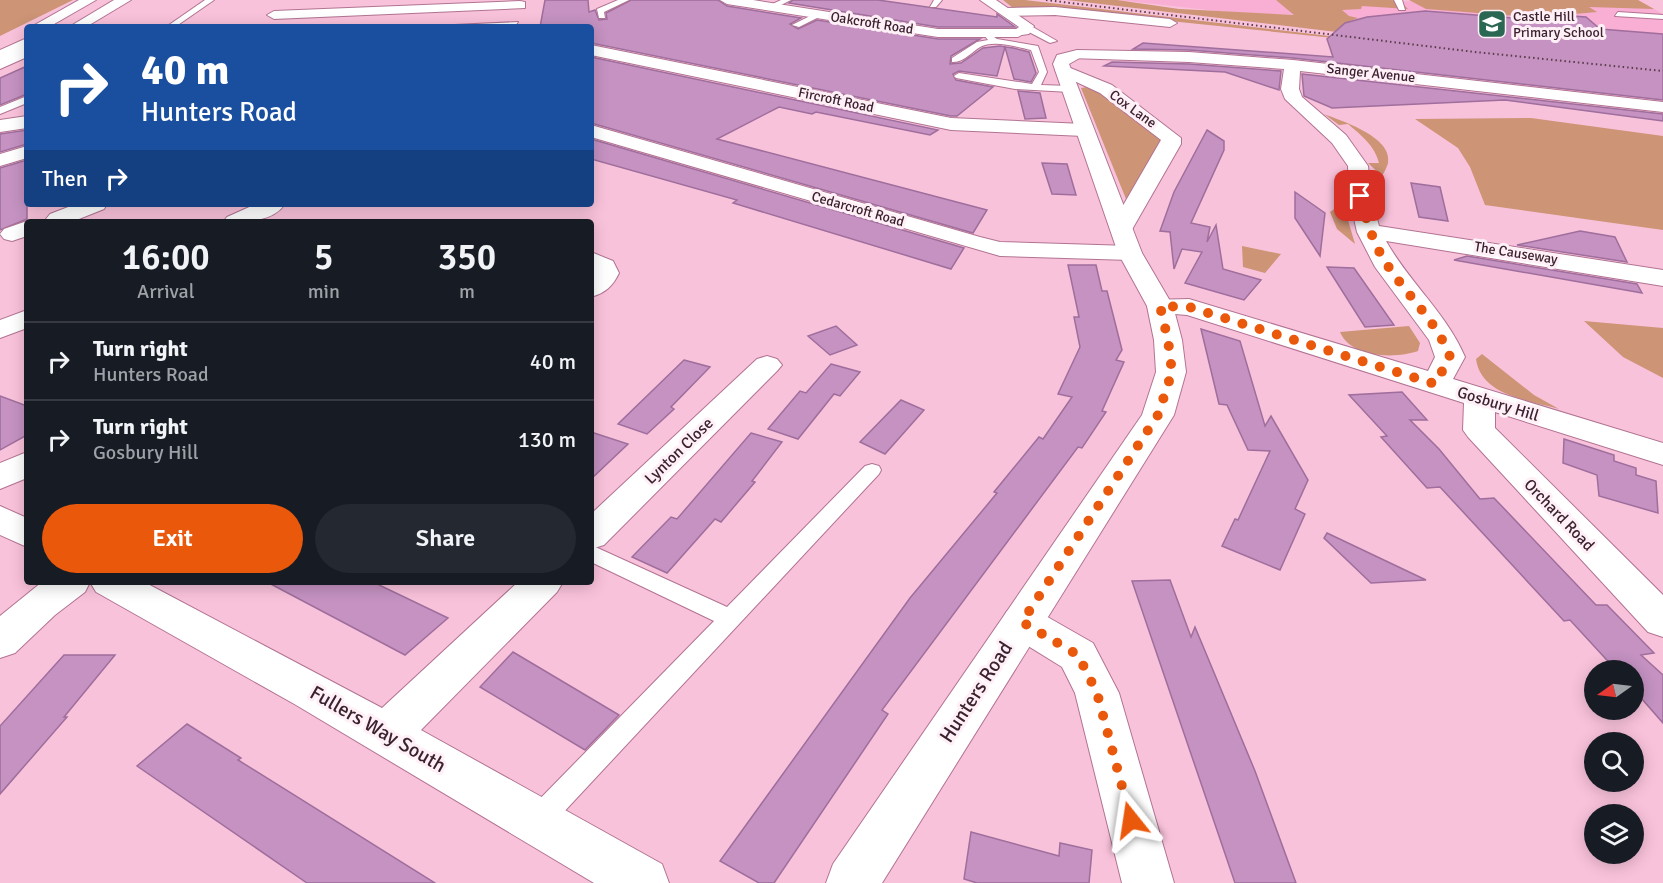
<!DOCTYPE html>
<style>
body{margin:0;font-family:Signika,sans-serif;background:#242831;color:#f1f3f6;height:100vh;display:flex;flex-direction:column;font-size:22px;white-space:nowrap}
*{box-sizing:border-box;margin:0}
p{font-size:20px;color:#9ea1a6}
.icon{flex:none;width:33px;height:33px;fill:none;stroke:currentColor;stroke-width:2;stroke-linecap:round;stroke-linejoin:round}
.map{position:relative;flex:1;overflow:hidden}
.side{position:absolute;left:24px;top:219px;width:570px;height:366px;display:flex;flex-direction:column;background:#171b24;border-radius:6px;box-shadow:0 3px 15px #0003}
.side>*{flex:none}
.guide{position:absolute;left:24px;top:24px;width:570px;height:183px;border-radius:6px;box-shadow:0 3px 15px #0003;background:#1a4fa0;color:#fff;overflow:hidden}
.needle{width:39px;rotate:256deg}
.buttons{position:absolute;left:1584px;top:660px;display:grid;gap:12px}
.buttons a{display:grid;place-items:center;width:60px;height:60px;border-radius:50%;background:#171b24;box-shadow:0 3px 15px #0003;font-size:30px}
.pin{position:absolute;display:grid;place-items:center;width:51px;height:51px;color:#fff;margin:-26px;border-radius:12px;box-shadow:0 3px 9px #0006}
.me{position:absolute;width:66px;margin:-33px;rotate:345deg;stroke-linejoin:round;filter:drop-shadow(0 0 4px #0008)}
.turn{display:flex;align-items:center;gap:21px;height:126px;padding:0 18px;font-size:27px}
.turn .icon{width:78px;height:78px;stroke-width:2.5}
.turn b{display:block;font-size:42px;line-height:51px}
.then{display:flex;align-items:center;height:57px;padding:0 18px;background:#0003;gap:12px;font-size:22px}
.eta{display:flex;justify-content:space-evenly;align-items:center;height:102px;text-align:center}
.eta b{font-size:36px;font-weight:600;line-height:42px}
.primary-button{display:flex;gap:12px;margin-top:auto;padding:12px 18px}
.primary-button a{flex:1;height:69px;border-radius:36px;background:#ea580c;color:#fff;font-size:24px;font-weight:600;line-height:69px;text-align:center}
.primary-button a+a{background:#242831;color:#f1f3f6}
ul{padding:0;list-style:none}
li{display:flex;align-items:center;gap:18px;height:78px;padding:0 18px;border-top:2px solid #363941}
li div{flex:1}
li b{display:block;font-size:22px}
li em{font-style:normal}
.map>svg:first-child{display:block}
.built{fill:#f9aed3}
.green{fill:#cd9476}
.building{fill:#c592c2;stroke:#9f6e9c;stroke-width:1.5}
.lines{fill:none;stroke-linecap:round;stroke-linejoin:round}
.lane-casing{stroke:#b27392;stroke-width:2}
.street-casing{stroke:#b27392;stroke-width:2}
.secondary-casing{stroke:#b27392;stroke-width:2}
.highway-casing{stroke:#b27392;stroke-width:2}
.lane{fill:#fff;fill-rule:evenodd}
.street{fill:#fff;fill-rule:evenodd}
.secondary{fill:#fff;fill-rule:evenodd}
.highway{fill:#fff;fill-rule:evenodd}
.rail{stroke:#593b49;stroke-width:2;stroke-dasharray:1.5 3;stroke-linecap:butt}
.route{stroke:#ea580c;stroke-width:10;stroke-dasharray:0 18}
.labels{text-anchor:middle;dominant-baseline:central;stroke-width:6;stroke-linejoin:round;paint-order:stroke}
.far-poi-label{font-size:14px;fill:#3b222e;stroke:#fff0f7;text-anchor:start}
.far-street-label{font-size:14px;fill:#3b222e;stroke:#fff0f7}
.street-label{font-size:16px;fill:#3b222e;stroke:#fff0f7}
.near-street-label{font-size:20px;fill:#3b222e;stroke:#fff0f7}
</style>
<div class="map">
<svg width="1663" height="883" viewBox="0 0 1663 883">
<rect width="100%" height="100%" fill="#f9c2db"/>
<!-- built -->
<polygon class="built" points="1118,0 1276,0 1280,2 1638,0 1663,14 1663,66 1345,33 1296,15 1226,12"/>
<!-- green -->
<g class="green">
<polygon points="0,0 73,0 0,36"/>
<polygon points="1003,0 1025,0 1431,48 1043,8 1013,8"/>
<polygon points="1067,0 1117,0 1179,9 1294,15 1276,0 1391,0 1400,1 1408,9 1362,6 1361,9 1342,10 1349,16 1358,18 1345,23 1345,33"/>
<polygon points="1409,0 1638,0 1654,9 1589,7 1597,12 1574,14 1527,11 1529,17 1426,9"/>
<polygon points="1092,86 1165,141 1126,199 1081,88"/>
<path d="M1324,114C1342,121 1393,137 1388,163C1387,167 1384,173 1382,176L1368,163H1379C1375,146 1361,135 1348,124L1339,125Z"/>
<polygon points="1531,118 1663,136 1663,230 1485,205 1470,167 1458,148 1415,119"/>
<polygon points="1343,203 1355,244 1337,229 1330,212"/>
<polygon points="1242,246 1281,254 1265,273 1243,267"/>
<polygon points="1584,321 1663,328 1663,378 1623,357"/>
<path d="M1409,326L1420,343L1418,351C1395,359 1351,358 1340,332Z"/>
<path d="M1482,354L1534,395L1559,409C1529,400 1481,396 1476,359Z"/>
</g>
<!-- building -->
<g class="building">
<polygon points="545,0 588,0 589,12 595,10 599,20 607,19 606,13 631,0 718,0 727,6 801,18 790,24 798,29 817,20 938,39 980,39 951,56 950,64 961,63 983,48 1000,46 1006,47 1013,48 1029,52 1036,73 1031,82 1014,79 1005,47 997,76 959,71 953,74 956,80 993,87 957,116 951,116 591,43 591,27 540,27"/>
<polygon points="793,0 878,0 997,17 997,14 1015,27 938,27 789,3"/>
<polygon points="1425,11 1538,20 1531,13 1586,17 1600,29 1663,34 1663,100 1293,58 1189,50 1133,49 1143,43 1333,57 1327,39 1345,23 1367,17"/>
<polygon points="591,57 938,130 930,135 816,112 812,114 779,107 717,139 987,210 973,233 591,123"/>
<polygon points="1112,62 1189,64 1281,71 1279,90 1225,72 1104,66"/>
<polygon points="27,66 27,94 0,105 0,78"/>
<polygon points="1302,74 1663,114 1663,121 1505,100 1332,108 1304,96"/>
<polygon points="1018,91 1040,93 1046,118 1025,119"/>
<polygon points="27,130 27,144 0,152 0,134"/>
<polygon points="1207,130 1224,141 1224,150 1191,223 1210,227 1207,242 1216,225 1223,269 1261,280 1244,300 1185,283 1202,252 1182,249 1174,269 1170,232 1160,231 1174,192"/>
<polygon points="591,139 964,248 951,269 733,203 737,200 591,159"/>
<polygon points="27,160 27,219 0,230 0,168"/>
<polygon points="1042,163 1067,164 1076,195 1052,194"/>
<polygon points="1411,183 1440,187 1448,221 1419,217"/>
<polygon points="1295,192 1325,213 1320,256 1295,218"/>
<polygon points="1580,231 1615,237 1627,262 1517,245"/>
<polygon points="1467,256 1637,284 1642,293 1454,260"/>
<polygon points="1068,265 1096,265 1102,291 1107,291 1122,350 1116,360 1124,362 1102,411 1106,412 1082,448 1078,447 882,710 888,714 774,883 759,883 720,861 910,598 997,493 994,492 1039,437 1043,439 1072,397 1058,394 1080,347 1074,317 1079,317"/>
<polygon points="1327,267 1354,268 1394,325 1365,327"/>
<polygon points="836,326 857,345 830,355 808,336"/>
<polygon points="1201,329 1240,341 1265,426 1271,416 1308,480 1295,509 1305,514 1280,570 1222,546 1235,519 1238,520 1270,451 1248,450 1227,405 1219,404"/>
<polygon points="684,360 710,367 671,407 674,409 647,434 618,424"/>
<polygon points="831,364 860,372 840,396 834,394 798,439 768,429 800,391 806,393"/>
<polygon points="1402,392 1427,420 1410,420 1439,449 1480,499 1494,498 1596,605 1607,605 1654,653 1641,655 1663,675 1663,723 1634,690 1634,670 1616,670 1570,620 1564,621 1440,487 1427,488 1381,437 1387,436 1349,395"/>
<polygon points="0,396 27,406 27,435 0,450"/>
<polygon points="901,400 924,410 885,454 860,442"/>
<polygon points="591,432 628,444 591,479"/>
<polygon points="751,433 782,442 752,481 755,482 721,522 715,519 667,573 632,557 671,517 677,519"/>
<polygon points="1564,439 1614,455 1614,461 1636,468 1636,475 1656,481 1658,513 1599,496 1597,475 1563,463"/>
<polygon points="1327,533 1426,580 1371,583 1324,538"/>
<polygon points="1170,580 1191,637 1195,627 1255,771 1296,883 1235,883 1132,581"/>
<polygon points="267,582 373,582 448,618 405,655"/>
<polygon points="513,652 619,715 585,750 480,687"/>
<polygon points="64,655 115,655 64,717 67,717 0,794 0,726"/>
<polygon points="187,724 241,758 238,760 435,883 307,883 137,766"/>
<polygon points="971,832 1059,856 1060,843 1092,850 1089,883 977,883 964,879"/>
</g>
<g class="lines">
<!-- lane casing -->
<g class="lane-casing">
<g id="lane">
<polygon points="205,0 214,0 175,27 166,27"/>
<polygon points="618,0 629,0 604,12 605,18 599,18 597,9"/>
<polygon points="781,0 791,0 773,9 766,7"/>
<polygon points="934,0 942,0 936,7 930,7"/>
<polygon points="1394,0 1402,0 1405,10 1399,10"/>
<polygon points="1618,12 1663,15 1663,19 1615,16"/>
<polygon points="816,13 823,15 799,27 792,25"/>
<polygon points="518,22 515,26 450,27 454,25"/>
<polygon points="1025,26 1031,26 1057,41 1050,43 1025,30"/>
<path d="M988,33L997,39L1038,46L1047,72L1041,85L1070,86L1075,89L1070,92L1015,89L956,78L954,76L959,73L1032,84L1039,72L1031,50C1017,47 996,40 982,46C972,51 964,63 952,62V58L977,42L988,40L984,35Z"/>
<polygon points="27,96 27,103 0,114 0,107"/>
<polygon points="872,464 879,466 881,470 879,474 547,830 537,834 527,830 523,821 527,812 714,621 591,562 591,545 727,607 865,466"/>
</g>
</g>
<!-- street casing -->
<g class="street-casing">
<g id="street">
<polygon points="114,0 131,0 86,27 69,27"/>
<polygon points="720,0 753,0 938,29 1018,29 1025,33 1018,37 938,37 727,4"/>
<polygon points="520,1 525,2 525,8 274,19 267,15 274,11"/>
<polygon points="1055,7 1170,19 1177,23 1170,27 1055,15 1007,16 1000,12 1007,8"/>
<polygon points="591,45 951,118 1084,124 1094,130 1084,136 951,130 591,55"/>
<polygon points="27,46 27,57 0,69 0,58"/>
<path d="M1077,50L1189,52L1293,60L1663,102V112L1300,71L1299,89L1302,97L1346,135L1368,166L1371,196L1379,226L1663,270V286L1386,241C1409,282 1447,314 1465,357L1453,379L1663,443V465L1495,412V428L1663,595V637L1648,632L1468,437L1463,430L1464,403L1187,315L1150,312L1147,306L1150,300L1189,299L1428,371L1435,357L1429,340L1375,267L1357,232L1349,196L1348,166L1332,143L1285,99L1281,89L1284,69L1189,62L1071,58L1069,55Z"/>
<polygon points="1063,65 1112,85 1181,138 1181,144 1130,233 1114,233 1110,228 1161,140 1100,93 1057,73 1055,70"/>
<polygon points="27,116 27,128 0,132 0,120"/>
<polygon points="591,125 980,237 1000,242 1130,246 1139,248 1142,253 1139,258 1130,260 1000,256 591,137"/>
<polygon points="27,146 27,158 0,166 0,154"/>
<polygon points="76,204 107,204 104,209 79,219 82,222 49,222 46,219 50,214"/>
<path d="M256,204H285C272,223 243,222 223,222L227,217Z"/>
<polygon points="27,221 31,222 27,222 27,236 12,241 4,239 0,234 4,229"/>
<path d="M591,252L613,261L619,273C613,286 605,293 591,297L593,273Z"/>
<polygon points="27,310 27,328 0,338 0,320"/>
<polygon points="767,356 777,359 782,365 777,371 604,545 591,549 591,514 757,359"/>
<polygon points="27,452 27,478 0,489 0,463"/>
<polygon points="0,506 27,518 27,547 0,535"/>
<polygon points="42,582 144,582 382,708 518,582 563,582 557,592 421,730 662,864 669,883 594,883 296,705 96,592 90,582 85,592 55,615 15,653 0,658 0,616"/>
<polygon points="1022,606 1037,611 1093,643 1119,693 1174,883 1122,883 1075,693 1062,667 1007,633 1001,622 1007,611"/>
</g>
</g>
<!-- secondary casing -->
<g class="secondary-casing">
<g id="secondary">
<polygon points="980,0 996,0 1034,26 1029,34 1013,36 1011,33 1019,27"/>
<polygon points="1077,50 1085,55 1069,64 1142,253 1173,306 1182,340 1186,372 1174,415 882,883 826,883 833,864 1142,415 1156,372 1154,340 1147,306 1118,253 1053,64 1057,55"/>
</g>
</g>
<!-- highway casing -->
<g class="highway-casing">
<g id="highway">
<polygon points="79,0 96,0 49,27 31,27"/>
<polygon points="27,38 27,49 0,61 0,50"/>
</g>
</g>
<!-- lane -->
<use href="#lane" class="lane"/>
<!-- street -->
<use href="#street" class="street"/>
<!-- secondary -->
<use href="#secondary" class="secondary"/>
<!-- highway -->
<use href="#highway" class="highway"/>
<!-- rail -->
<polyline class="rail" points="1046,0 1475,52 1663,71"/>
</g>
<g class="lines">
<!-- route -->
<path class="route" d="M1131,820L1097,693L1078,655L1022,622L1158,415L1172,372L1168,340L1160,306L1189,307L1435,384L1450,357C1438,324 1410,298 1390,269C1374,247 1367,222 1360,196"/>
</g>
<!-- icons -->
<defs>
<g id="school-square" transform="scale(1.5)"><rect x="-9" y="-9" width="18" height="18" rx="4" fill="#2a6853" stroke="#fff0f7"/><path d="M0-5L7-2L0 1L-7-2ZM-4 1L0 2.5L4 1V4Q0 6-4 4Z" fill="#fff"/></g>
</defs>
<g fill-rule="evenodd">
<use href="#school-square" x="1492" y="24"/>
</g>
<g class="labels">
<!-- far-poi labels -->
<g class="far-poi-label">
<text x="1513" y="16">Castle Hill<tspan x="1513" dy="16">Primary School</tspan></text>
</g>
<!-- far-street labels -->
<g class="far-street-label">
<text transform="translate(872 23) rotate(9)">Oakcroft Road</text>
<text transform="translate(1371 73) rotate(6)">Sanger Avenue</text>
<text transform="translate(836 100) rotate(12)">Fircroft Road</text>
<text transform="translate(1133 109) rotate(36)">Cox Lane</text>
<text transform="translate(858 209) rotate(16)">Cedarcroft Road</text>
<text transform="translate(1516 253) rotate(9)">The Causeway</text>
</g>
<!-- street labels -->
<g class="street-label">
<text transform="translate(1498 404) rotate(17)">Gosbury Hill</text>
<text transform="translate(679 451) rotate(-44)">Lynton Close</text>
<text transform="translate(1559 515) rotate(46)">Orchard Road</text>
</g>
<!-- near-street labels -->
<g class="near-street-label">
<text transform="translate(976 692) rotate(-57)">Hunters Road</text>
<text transform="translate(378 729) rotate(30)">Fullers Way South</text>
</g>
</g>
</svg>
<div class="buttons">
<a><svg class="needle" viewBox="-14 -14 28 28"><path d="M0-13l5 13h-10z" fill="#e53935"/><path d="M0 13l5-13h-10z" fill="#9ea1a6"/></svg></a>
<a><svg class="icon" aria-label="search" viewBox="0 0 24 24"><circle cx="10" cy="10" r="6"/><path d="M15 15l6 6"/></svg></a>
<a><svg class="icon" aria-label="layers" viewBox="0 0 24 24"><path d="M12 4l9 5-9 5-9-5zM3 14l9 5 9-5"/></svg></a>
</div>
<div class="pin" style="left:1360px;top:196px;background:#d93025"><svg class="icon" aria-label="arrive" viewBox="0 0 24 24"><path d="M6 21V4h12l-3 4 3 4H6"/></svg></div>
<svg class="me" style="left:1131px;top:820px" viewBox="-20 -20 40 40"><path d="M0-17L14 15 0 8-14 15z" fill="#ea580c" stroke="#fff" stroke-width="4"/></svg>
<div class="guide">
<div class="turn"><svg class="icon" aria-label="right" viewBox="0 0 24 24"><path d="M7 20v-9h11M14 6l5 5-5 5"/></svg><div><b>40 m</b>Hunters Road</div></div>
<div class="then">Then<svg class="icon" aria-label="right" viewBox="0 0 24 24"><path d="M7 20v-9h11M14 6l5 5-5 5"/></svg></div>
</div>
<section class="side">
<div class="eta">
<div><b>16:00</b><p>Arrival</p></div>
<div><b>5</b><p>min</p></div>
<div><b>350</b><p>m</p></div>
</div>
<ul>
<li><svg class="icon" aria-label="right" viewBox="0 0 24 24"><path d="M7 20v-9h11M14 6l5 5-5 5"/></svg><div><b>Turn right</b><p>Hunters Road</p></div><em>40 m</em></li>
<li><svg class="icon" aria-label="right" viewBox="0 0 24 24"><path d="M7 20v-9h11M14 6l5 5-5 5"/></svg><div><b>Turn right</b><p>Gosbury Hill</p></div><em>130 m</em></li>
</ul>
<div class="primary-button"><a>Exit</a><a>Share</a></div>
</section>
</div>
